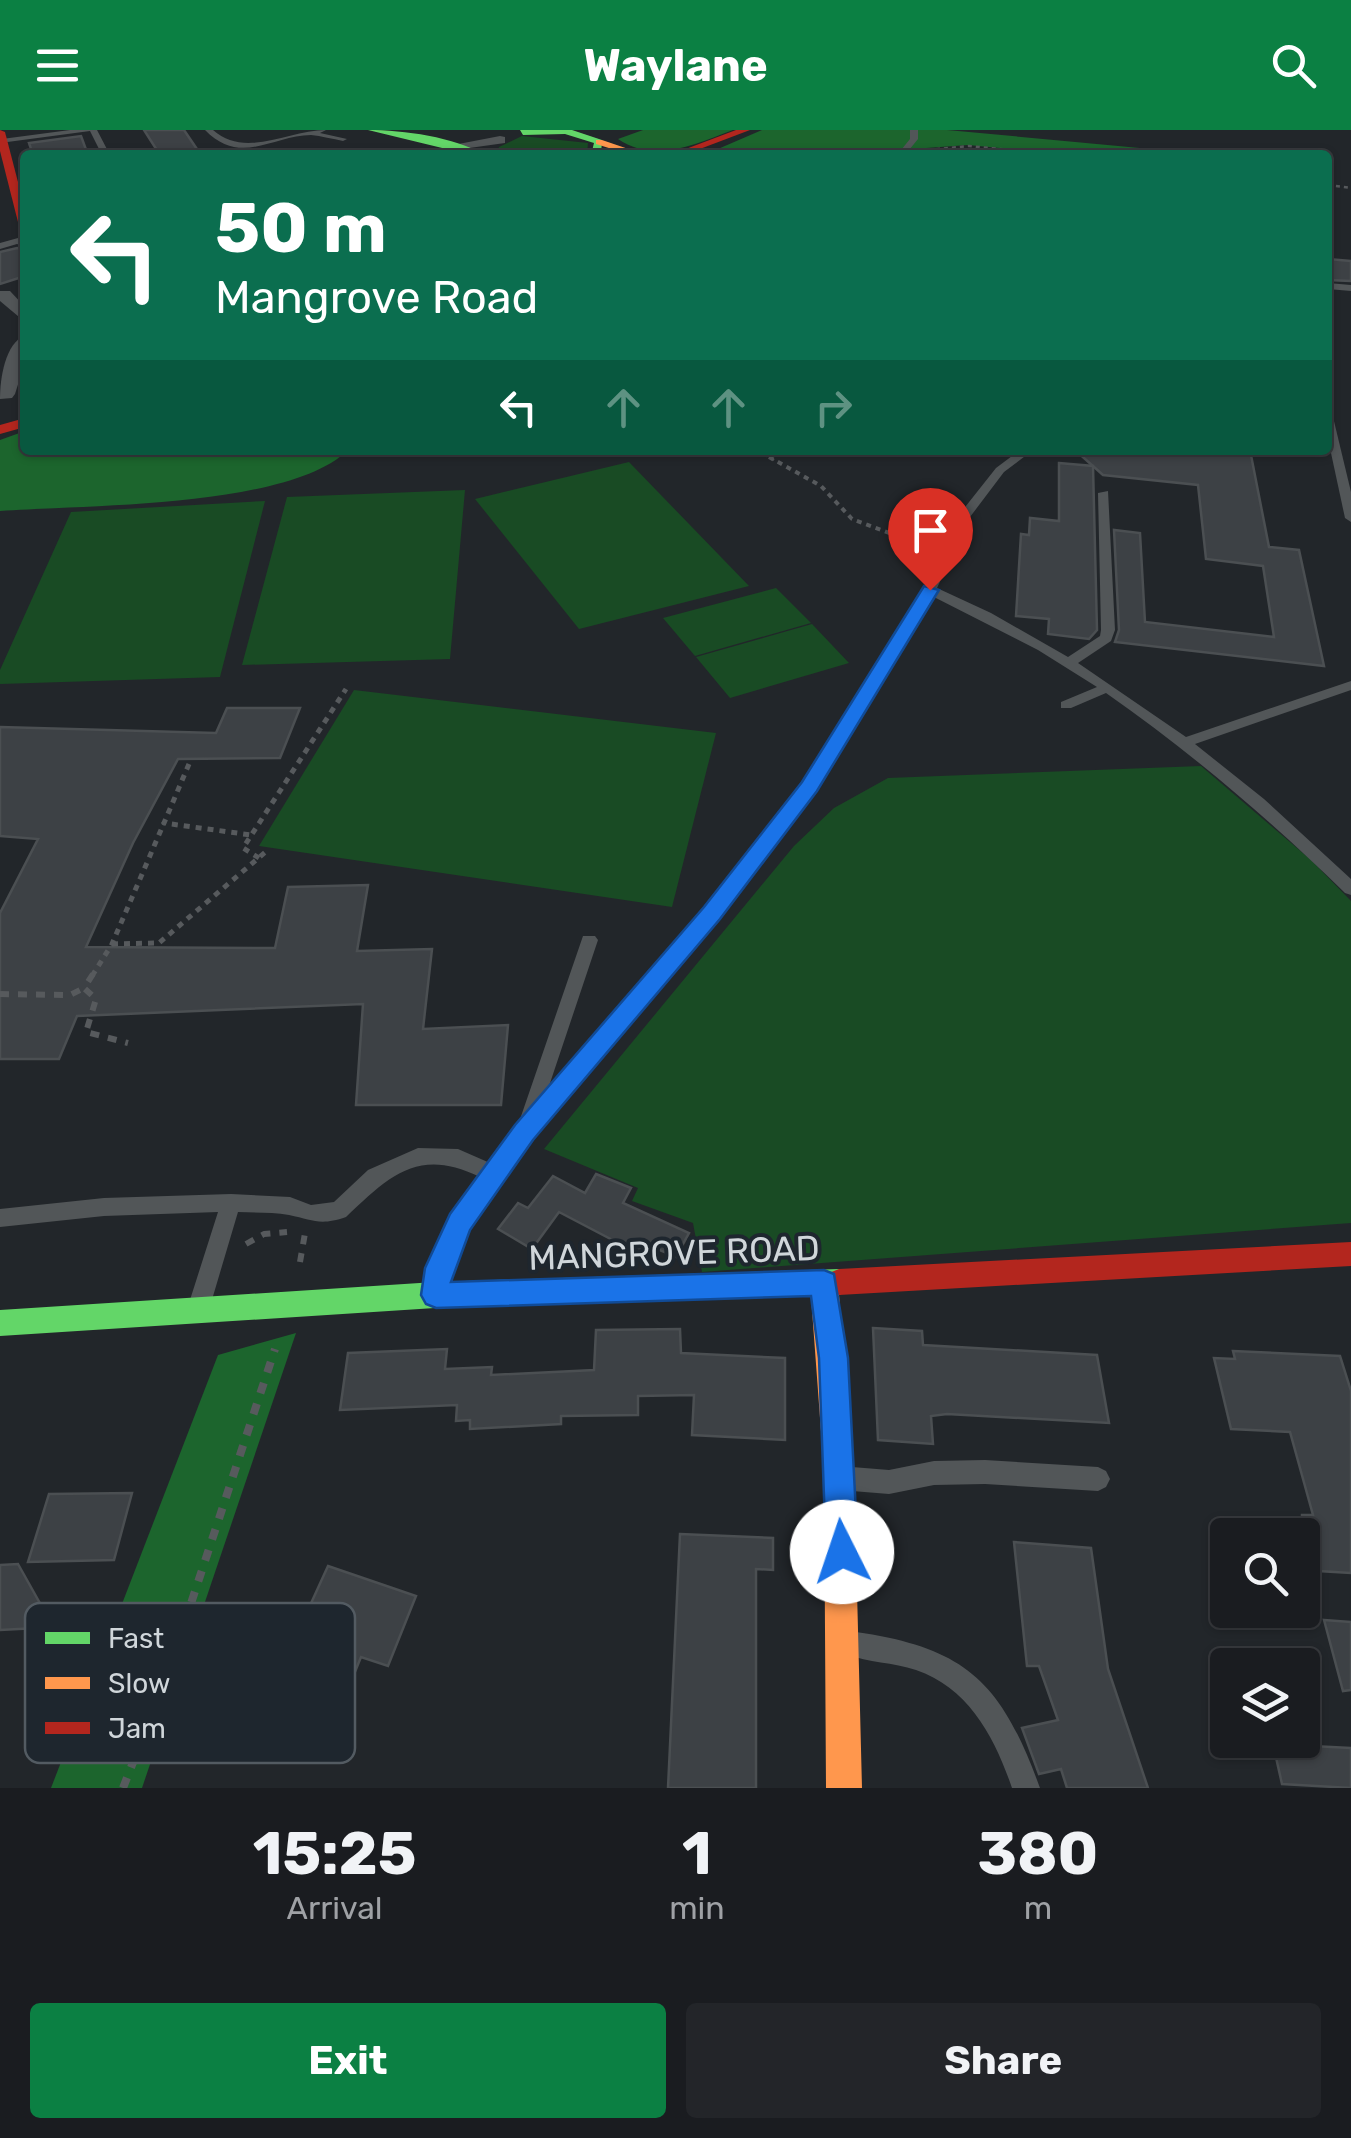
<!DOCTYPE html>
<style>
body{margin:0;font-family:Rubik,sans-serif;background:#232529;color:#f1f3f6;height:100vh;display:flex;flex-direction:column;font-size:38px;white-space:nowrap}
*{box-sizing:border-box;margin:0}
p{font-size:32px;color:#9fa1a5}
.icon{flex:none;width:55px;height:55px;fill:none;stroke:currentColor;stroke-width:2;stroke-linecap:round;stroke-linejoin:round}
.map{position:relative;height:1658px;overflow:hidden}
.sheet{display:flex;flex-direction:column;background:#1a1c20;flex:1}
.sheet>*{flex:none}
.hud{position:absolute;left:20px;top:20px;width:1312px;height:305px;border-radius:10px;box-shadow:0 2px 8px #0004,0 0 0 2px #383a3e;background:#0b6e4f;color:#fff;overflow:hidden}
.controls{position:absolute;left:1210px;top:1388px;display:grid;gap:20px}
.controls a{display:grid;place-items:center;width:110px;height:110px;border-radius:10px;background:#1a1c20;box-shadow:0 2px 8px #0004,0 0 0 2px #383a3e;font-size:50px}
.pin{position:absolute;display:grid;place-items:center;width:85px;height:85px;color:#fff;margin:-102px -42px;border-radius:50% 50% 50% 0;rotate:-45deg;box-shadow:0 0 10px #0007}
.pin .icon{rotate:45deg}
.me{position:absolute;width:110px;margin:-55px;rotate:356deg;stroke-linejoin:round;filter:drop-shadow(0 0 8px #0008)}
.turn{display:flex;align-items:center;gap:35px;height:210px;padding:0 30px;font-size:45px}
.turn .icon{width:130px;height:130px;stroke-width:2.5}
.turn b{display:block;font-size:70px;line-height:85px}
.lanes{display:flex;align-items:center;height:95px;padding:0 30px;background:#0003;justify-content:center;gap:50px;direction:ltr}
.lanes .off{opacity:.35}
.eta{display:flex;justify-content:space-evenly;align-items:center;height:170px;text-align:center}
.eta b{font-size:60px;font-weight:700;line-height:70px}
.cta{display:flex;gap:20px;margin-top:auto;padding:20px 30px}
.cta a{flex:1;height:115px;border-radius:10px;background:#0b8043;color:#fff;font-size:40px;font-weight:700;line-height:115px;text-align:center}
.cta a+a{background:#232529;color:#f1f3f6}
header{display:flex;justify-content:space-between;align-items:center;height:130px;padding:0 30px;background:#0b8043;color:#fff;font-size:45px;font-weight:700}
.map>svg:first-child{display:block}
.green{fill:#194b24}
.forest{fill:#1c652d}
.building{fill:#3d4145;stroke:#4b4f52;stroke-width:2.5}
.lines{fill:none;stroke-linecap:round;stroke-linejoin:round}
.path-far4{stroke:#575a5d;stroke-width:2.5;stroke-dasharray:4 4;stroke-linecap:butt}
.path-far3{stroke:#575a5d;stroke-width:4;stroke-dasharray:5 5;stroke-linecap:butt}
.path-far2{stroke:#575a5d;stroke-width:5;stroke-dasharray:6 6;stroke-linecap:butt}
.path-far1{stroke:#575a5d;stroke-width:6;stroke-dasharray:9 9;stroke-linecap:butt}
.path{stroke:#575a5d;stroke-width:8;stroke-dasharray:11 11;stroke-linecap:butt}
.lane{fill:#525658;fill-rule:evenodd}
.street{fill:#525658;fill-rule:evenodd}
.fast{fill:#63d668;fill-rule:evenodd}
.slow{fill:#ff974d;fill-rule:evenodd}
.jam{fill:#b3261e;fill-rule:evenodd}
.route{fill:#1a73e8;stroke:#114b97;stroke-width:2.5}
.labels{text-anchor:middle;dominant-baseline:central;stroke-width:8;stroke-linejoin:round;paint-order:stroke}
.near-street-label{font-size:35px;fill:#d0d6da;stroke:#1e262e}
.key{fill:#1e262e;stroke:#535b62;stroke-width:2.5}
.key-label{font-size:28px;fill:#d0d6da}
</style>
<header><svg class="icon" aria-label="menu" viewBox="0 0 24 24"><path d="M4 6h16M4 12h16M4 18h16"/></svg>Waylane<svg class="icon" aria-label="search" viewBox="0 0 24 24"><circle cx="10" cy="10" r="6"/><path d="M15 15l6 6"/></svg></header>
<div class="map">
<svg width="1351" height="1658" viewBox="0 0 1351 1658">
<rect width="100%" height="100%" fill="#22262a"/>
<!-- green -->
<g class="green">
<polygon points="522,6 588,13 587,25 496,25 499,17"/>
<polygon points="629,332 749,456 579,499 475,369"/>
<polygon points="465,360 450,529 242,535 287,367"/>
<polygon points="265,371 220,547 0,554 0,540 71,382"/>
<polygon points="776,458 811,493 695,526 663,488"/>
<polygon points="812,494 849,533 730,568 696,527"/>
<polygon points="354,560 716,603 672,777 259,716"/>
<polygon points="1201,636 1311,730 1351,771 1351,1093 702,1142 693,1093 632,1071 638,1058 544,1019 794,716 834,678 888,648"/>
</g>
<!-- forest -->
<g class="forest">
<path d="M643,0H733C695,14 655,34 618,9Z"/>
<polygon points="762,0 947,0 1215,25 1074,25 968,15 885,21 882,25 704,25"/>
<path d="M25,301V320H348C289,378 84,375 0,381V310Z"/>
<polygon points="296,1203 142,1658 51,1658 218,1225"/>
</g>
<!-- building -->
<g class="building">
<polygon points="144,0 184,0 201,25 160,25"/>
<polygon points="81,6 88,25 33,25 29,13"/>
<polygon points="17,118 25,120 25,146 0,154 0,122"/>
<polygon points="1328,129 1351,131 1351,151 1328,150"/>
<polygon points="1075,320 1250,320 1269,417 1299,420 1324,536 1115,512 1119,500 1114,400 1140,403 1145,492 1274,507 1263,436 1206,429 1198,355 1103,345"/>
<polygon points="1059,333 1093,336 1097,500 1089,509 1048,504 1049,489 1016,486 1021,404 1029,405 1030,388 1059,391"/>
<polygon points="227,578 300,578 280,628 178,629 133,713 86,817 275,818 288,757 368,755 357,821 432,819 423,899 508,895 501,975 356,975 363,874 77,886 59,929 0,929 0,783 38,709 0,706 0,597 216,603"/>
<polygon points="596,1044 631,1058 623,1073 689,1103 676,1127 655,1118 649,1129 559,1082 532,1119 498,1099 518,1073 528,1078 553,1046 585,1063"/>
<polygon points="873,1198 922,1201 923,1215 1097,1225 1109,1293 947,1284 931,1286 933,1314 878,1310"/>
<polygon points="680,1199 681,1223 785,1228 785,1310 692,1305 694,1265 638,1266 638,1285 561,1286 561,1294 470,1299 470,1290 456,1291 457,1275 340,1280 348,1223 447,1219 445,1239 492,1237 491,1245 594,1240 596,1200"/>
<polygon points="1233,1221 1340,1226 1351,1261 1351,1443 1302,1440 1302,1385 1313,1385 1290,1302 1231,1299 1214,1228 1235,1229"/>
<polygon points="132,1363 114,1430 28,1432 49,1364"/>
<polygon points="680,1404 773,1408 773,1440 756,1439 756,1658 668,1658"/>
<polygon points="1014,1412 1091,1418 1108,1539 1148,1658 1067,1658 1061,1639 1039,1644 1022,1598 1058,1590 1039,1536 1027,1536"/>
<polygon points="18,1434 42,1477 37,1498 0,1500 0,1435"/>
<polygon points="328,1436 416,1466 388,1536 361,1527 333,1596 266,1572"/>
<polygon points="1324,1490 1351,1492 1351,1560 1343,1561"/>
<polygon points="1273,1614 1351,1618 1351,1658 1282,1654"/>
</g>
<g class="lines">
<!-- path-far4 -->
<g class="path-far4">
<polyline points="928,20 969,16 1064,25"/>
<polyline points="839,25 882,22"/>
<polyline points="1328,55 1351,58"/>
<polyline points="757,320 774,330"/>
</g>
<!-- path-far3 -->
<polyline class="path-far3" points="769,327 821,356 852,389 919,414 925,422"/>
<!-- path-far2 -->
<g class="path-far2">
<polyline points="189,634 164,693 251,705"/>
<polyline points="259,728 243,718 346,559"/>
<polyline points="112,814 159,813 269,719"/>
<polyline points="92,846 112,814 164,693"/>
</g>
<!-- path-far1 -->
<g class="path-far1">
<polyline points="93,844 84,858 96,869 86,902 128,913"/>
<polyline points="0,864 70,865 84,858"/>
<polyline points="246,1114 264,1104 287,1102"/>
<polyline points="300,1132 305,1103"/>
</g>
<!-- path -->
<polyline class="path" points="123,1658 169,1540 275,1219"/>
<!-- lane -->
<g class="lane">
<polygon points="70,0 97,0 110,25 102,25 90,1 0,13 2,9"/>
<path d="M205,0H213C245,29 289,0 326,0L320,3L347,9L343,11C333,9 321,6 311,5C273,5 241,37 205,0Z"/>
<polygon points="910,0 918,0 918,9 905,25 897,25 910,9"/>
<polygon points="249,18 278,23 282,25 246,22"/>
<polygon points="379,22 425,23 429,25 376,25"/>
<polygon points="18,108 25,111 25,117 17,114 0,119 0,113"/>
<polygon points="1328,153 1351,155 1351,161 1328,159"/>
<polygon points="1328,284 1333,287 1351,362 1351,392 1345,388 1328,309"/>
<path d="M1020,320H1033L1004,342L970,387L937,458L991,483L1068,527L1100,506L1101,500L1098,363L1108,361L1115,500L1111,511L1078,533L1186,607L1351,551V560L1195,614L1264,669L1351,749V765L1345,763C1270,690 1192,623 1106,563L1071,578H1061V572L1097,557L1038,520L932,466L815,660L718,787L531,1008L503,1051L466,1099L455,1122L444,1167L436,1170L428,1167C415,1136 462,1072 480,1047C419,1017 390,1045 346,1087C320,1096 313,1090 289,1085C273,1082 255,1083 238,1082L211,1173L208,1180L200,1183L192,1180L189,1173L218,1082L104,1086L0,1097V1079L104,1068L231,1064L290,1067L311,1075L334,1072L368,1040L418,1018L458,1019L490,1033L518,995L583,806H595L598,810L547,962L706,779L804,653L923,461L958,386L996,338Z"/>
<polygon points="985,1330 1098,1337 1106,1341 1110,1349 1106,1357 1098,1361 985,1354 934,1355 889,1364 852,1361 844,1357 840,1349 844,1341 852,1337 889,1340 934,1331"/>
<path d="M856,1502C968,1518 1002,1554 1040,1658H1012C995,1608 969,1558 916,1540C893,1532 868,1533 847,1524L843,1515L847,1506Z"/>
</g>
<!-- street -->
<g class="street">
<polygon points="500,6 505,7 505,13 455,20 448,16"/>
<polygon points="0,161 10,161 25,177 25,192 0,171"/>
<path d="M25,205V232L15,264L12,268L0,269C0,248 5,214 25,205Z"/>
</g>
<!-- fast -->
<g class="fast">
<path d="M368,0C404,0 454,7 485,25H471Z"/>
<polygon points="520,0 572,0 602,10 601,25 591,25 594,13 565,4 523,5"/>
<polygon points="839,1139 849,1143 853,1152 849,1161 839,1165 435,1178 0,1206 0,1180 435,1152"/>
</g>
<!-- slow -->
<g class="slow">
<polygon points="596,10 602,10 646,25 631,25 596,14"/>
<polygon points="824,1140 834,1144 838,1153 854,1342 862,1658 826,1658 824,1342 810,1153 814,1144"/>
</g>
<!-- jam -->
<g class="jam">
<polygon points="0,0 5,2 25,79 24,99 19,96 0,21"/>
<polygon points="736,0 750,0 684,25 670,25"/>
<polygon points="25,288 25,297 0,304 0,295"/>
<polygon points="1351,1112 1351,1136 839,1165 829,1161 825,1152 829,1143 839,1139"/>
</g>
</g>
<!-- route -->
<polygon class="route" points="924,456 939,460 817,661 720,789 533,1010 470,1100 451,1152 824,1140 834,1144 848,1228 858,1422 853,1433 842,1438 830,1433 826,1422 819,1228 811,1166 436,1178 426,1174 421,1165 425,1138 450,1084 515,995 704,777 802,652"/>
<g class="labels">
<!-- near-street labels -->
<g class="near-street-label">
<text transform="translate(674 1123) rotate(-2)">MANGROVE ROAD</text>
</g>
</g>
<!-- legend -->
<rect x="25" y="1473" width="330" height="160" rx="15" class="key"/>
<rect x="45" y="1502" width="45" height="12" fill="#63d668"/>
<rect x="45" y="1547" width="45" height="12" fill="#ff974d"/>
<rect x="45" y="1592" width="45" height="12" fill="#b3261e"/>
<g class="key-label">
<text x="108" y="1518">Fast</text>
<text x="108" y="1563">Slow</text>
<text x="108" y="1608">Jam</text>
</g>
</svg>
<div class="controls">
<a><svg class="icon" aria-label="search" viewBox="0 0 24 24"><circle cx="10" cy="10" r="6"/><path d="M15 15l6 6"/></svg></a>
<a><svg class="icon" aria-label="layers" viewBox="0 0 24 24"><path d="M12 4l9 5-9 5-9-5zM3 14l9 5 9-5"/></svg></a>
</div>
<div class="pin" style="left:930px;top:460px;background:#d93025"><svg class="icon" aria-label="arrive" viewBox="0 0 24 24"><path d="M6 21V4h12l-3 4 3 4H6"/></svg></div>
<svg class="me" style="left:842px;top:1422px" viewBox="-20 -20 40 40"><circle r="19" fill="#fff"/><path d="M0-13L10 11 0 6-10 11z" fill="#1a73e8"/></svg>
<div class="hud">
<div class="turn"><svg class="icon" aria-label="left" viewBox="0 0 24 24"><path d="M17 20v-9H6M10 6l-5 5 5 5"/></svg><div><b>50 m</b>Mangrove Road</div></div>
<div class="lanes"><svg class="icon" aria-label="left" viewBox="0 0 24 24"><path d="M17 20v-9H6M10 6l-5 5 5 5"/></svg><svg class="icon off" aria-label="ahead" viewBox="0 0 24 24"><path d="M12 20V5M6 11l6-6 6 6"/></svg><svg class="icon off" aria-label="ahead" viewBox="0 0 24 24"><path d="M12 20V5M6 11l6-6 6 6"/></svg><svg class="icon off" aria-label="right" viewBox="0 0 24 24"><path d="M7 20v-9h11M14 6l5 5-5 5"/></svg></div>
</div>
</div>
<section class="sheet">
<div class="eta">
<div><b>15:25</b><p>Arrival</p></div>
<div><b>1</b><p>min</p></div>
<div><b>380</b><p>m</p></div>
</div>
<div class="cta"><a>Exit</a><a>Share</a></div>
</section>
